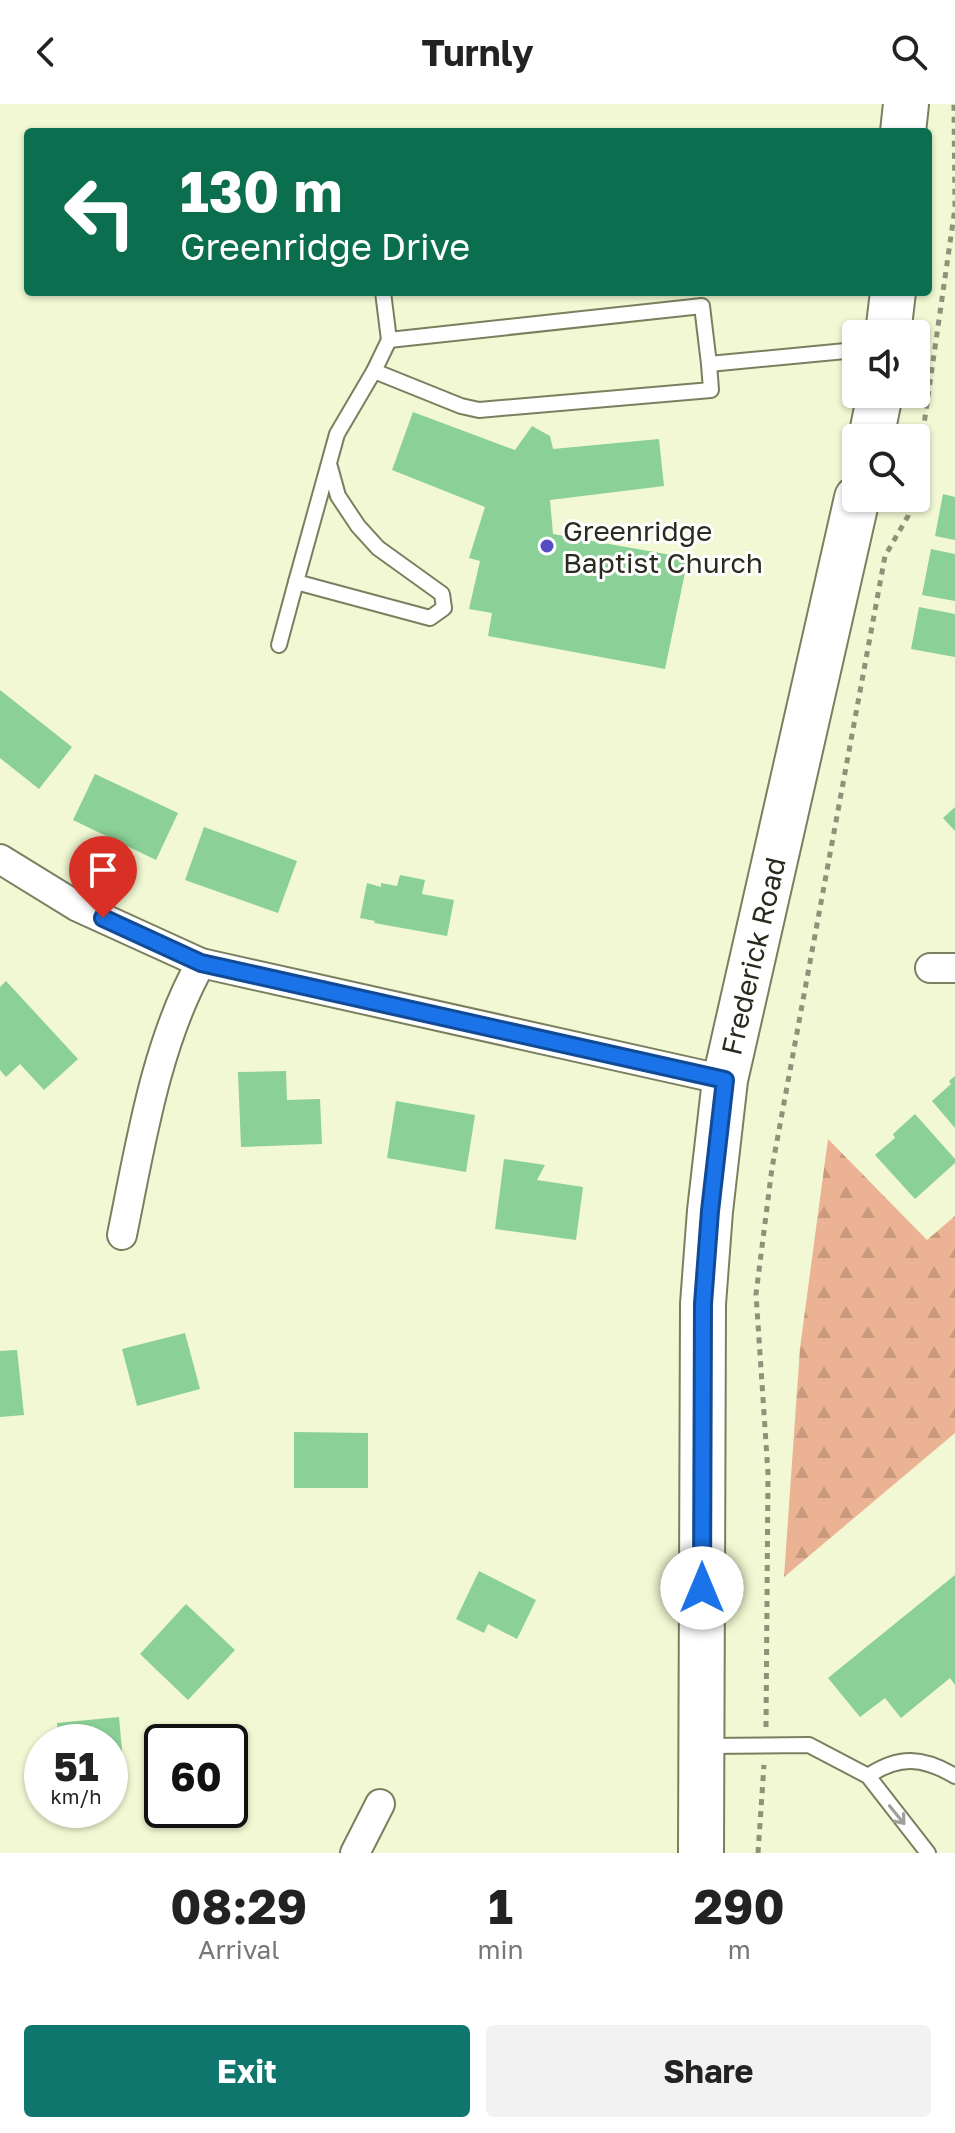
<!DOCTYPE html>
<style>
body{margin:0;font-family:"Golos Text",sans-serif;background:#f2f2f2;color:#222;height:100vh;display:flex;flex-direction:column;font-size:30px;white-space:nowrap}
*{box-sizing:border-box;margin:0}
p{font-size:26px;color:#767676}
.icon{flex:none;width:44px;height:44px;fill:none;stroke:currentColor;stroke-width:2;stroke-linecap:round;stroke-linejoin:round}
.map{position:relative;height:1749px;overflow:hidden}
.details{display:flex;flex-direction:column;background:#fff;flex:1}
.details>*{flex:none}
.banner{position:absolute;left:24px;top:24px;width:908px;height:168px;border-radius:8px;box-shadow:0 2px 6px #0004;background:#0b6e4f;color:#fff;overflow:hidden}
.tools{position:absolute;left:842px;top:216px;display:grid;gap:16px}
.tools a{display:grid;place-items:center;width:88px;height:88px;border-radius:8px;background:#fff;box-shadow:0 2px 6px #0004;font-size:40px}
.speed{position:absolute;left:24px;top:1620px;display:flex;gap:16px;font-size:40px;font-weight:700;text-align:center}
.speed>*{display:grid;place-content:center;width:104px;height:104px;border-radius:50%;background:#fff;box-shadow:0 2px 6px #0004;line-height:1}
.speed small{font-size:20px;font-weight:400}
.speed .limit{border:4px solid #111;border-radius:12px;background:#fff;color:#111}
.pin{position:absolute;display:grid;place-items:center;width:68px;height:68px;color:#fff;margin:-82px -34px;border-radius:50% 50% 50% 0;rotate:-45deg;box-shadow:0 0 8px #0007}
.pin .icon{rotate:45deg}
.me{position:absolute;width:88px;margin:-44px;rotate:0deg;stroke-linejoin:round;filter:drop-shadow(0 0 6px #0008)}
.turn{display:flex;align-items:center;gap:28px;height:168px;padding:0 24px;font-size:36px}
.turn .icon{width:104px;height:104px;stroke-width:2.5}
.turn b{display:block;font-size:56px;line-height:68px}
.eta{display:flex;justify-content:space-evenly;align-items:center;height:136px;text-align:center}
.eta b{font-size:48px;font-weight:700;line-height:56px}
.action{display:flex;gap:16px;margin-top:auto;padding:16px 24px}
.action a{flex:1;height:92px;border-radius:8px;background:#0f766e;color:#fff;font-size:32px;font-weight:700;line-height:92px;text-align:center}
.action a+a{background:#f2f2f2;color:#222}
header{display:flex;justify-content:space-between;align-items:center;height:104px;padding:0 24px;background:#fff;font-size:36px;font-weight:700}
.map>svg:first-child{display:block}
.forest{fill:url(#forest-firs)}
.building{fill:#8bd097}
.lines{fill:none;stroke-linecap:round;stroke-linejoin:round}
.service-casing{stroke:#7a805f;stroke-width:18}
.minor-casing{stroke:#7a805f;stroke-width:32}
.primary-casing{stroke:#7a805f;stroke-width:48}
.path{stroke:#8d9278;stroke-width:5;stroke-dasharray:6 6;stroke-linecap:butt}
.service{stroke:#fff;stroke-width:14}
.minor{stroke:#fff;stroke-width:28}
.primary{stroke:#fff;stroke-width:44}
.oneway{stroke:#9ea099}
.route-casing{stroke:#114b97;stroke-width:20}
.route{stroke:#1a73e8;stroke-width:14}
.poi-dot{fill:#554cc4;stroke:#fff;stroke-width:3}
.labels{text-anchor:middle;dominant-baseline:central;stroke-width:6;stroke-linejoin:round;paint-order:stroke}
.poi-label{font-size:28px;fill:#282b1d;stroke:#fff;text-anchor:start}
.street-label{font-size:28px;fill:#282b1d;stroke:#fff}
</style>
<header><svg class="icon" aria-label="back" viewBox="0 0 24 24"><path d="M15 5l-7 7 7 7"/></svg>Turnly<svg class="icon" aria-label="search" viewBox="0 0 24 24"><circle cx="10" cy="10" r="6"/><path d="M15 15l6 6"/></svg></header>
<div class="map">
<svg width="955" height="1749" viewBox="0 0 955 1749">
<defs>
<pattern id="forest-firs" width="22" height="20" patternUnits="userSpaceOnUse" patternTransform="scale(2)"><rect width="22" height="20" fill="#ebb394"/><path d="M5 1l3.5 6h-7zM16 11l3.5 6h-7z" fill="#ca9a7f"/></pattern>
</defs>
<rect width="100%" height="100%" fill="#f1f8d3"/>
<!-- forest -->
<polygon class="forest" points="828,1035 927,1136 955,1112 955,1329 784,1473 800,1244"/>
<!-- building -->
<g class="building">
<polygon points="413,308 515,346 532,322 550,332 553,345 659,335 664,382 550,396 553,430 688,454 665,565 488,532 492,509 469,505 480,457 469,454 485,403 392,366"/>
<polygon points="943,390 955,393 955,436 935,432"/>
<polygon points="931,445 955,450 955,497 922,491"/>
<polygon points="919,503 955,510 955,553 911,545"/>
<polygon points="0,586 72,643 39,685 0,654"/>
<polygon points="95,670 178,709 156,756 73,716"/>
<polygon points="955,703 955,727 943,714"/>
<polygon points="204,723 297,757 278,809 185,776"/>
<polygon points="400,771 425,776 422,790 454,796 447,832 374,819 375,817 360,814 367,779 381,783 381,779 397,782"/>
<polygon points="6,877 78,955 44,986 20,960 6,973 0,966 0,883"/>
<polygon points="286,967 287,996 320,995 322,1040 241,1043 238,968"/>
<polygon points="955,972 955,1024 932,997 951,980 949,977"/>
<polygon points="396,997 475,1011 466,1068 387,1054"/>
<polygon points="915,1010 955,1055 955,1059 915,1095 875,1051 895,1034 893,1030"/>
<polygon points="504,1055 545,1061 537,1076 583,1083 576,1136 495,1125"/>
<polygon points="185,1229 200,1285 137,1302 122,1245"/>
<polygon points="17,1246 24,1311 0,1313 0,1247"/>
<polygon points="294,1328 368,1329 368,1384 294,1384"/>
<polygon points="479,1467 536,1496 517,1535 488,1520 484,1529 456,1515"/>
<polygon points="955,1471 955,1581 950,1574 901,1614 885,1594 860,1613 828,1574"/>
<polygon points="186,1500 235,1546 188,1596 140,1550"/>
<polygon points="119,1613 125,1679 110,1681 110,1638 59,1638 57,1619"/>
</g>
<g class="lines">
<!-- service casing -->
<g class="service-casing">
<g id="service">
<polyline points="383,188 389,236 702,202 709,260 856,246"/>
<polyline points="374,267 389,236"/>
<polyline points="330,363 338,392 358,422 378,444 442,490 444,504 430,514 296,478 337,330 374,267 461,302 479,306 711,286 709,260"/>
<polyline points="279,541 296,478"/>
<polyline points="706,1642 809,1641 868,1672 928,1749"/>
<path d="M868,1672C899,1651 923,1653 955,1672"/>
</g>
</g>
<!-- minor casing -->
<g class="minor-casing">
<g id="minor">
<polyline points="0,755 78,803 201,859 725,976"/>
<polyline points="930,864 955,864"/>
<path d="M122,1131C140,1043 156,938 201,859"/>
<polyline points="355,1749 380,1700"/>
</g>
</g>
<!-- primary casing -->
<g class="primary-casing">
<g id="primary">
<polyline points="903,28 906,0"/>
<polyline points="888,230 893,188"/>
<polyline points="871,334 880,290"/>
<polyline points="701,1749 703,1200 710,1107 725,976 857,394"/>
</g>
</g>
<!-- path -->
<g class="path">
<polyline points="916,376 955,104 954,0"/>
<polyline points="766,1623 768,1369 756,1190 772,1064 885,452 908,412 912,394"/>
<polyline points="758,1749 764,1661"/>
</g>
<!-- service -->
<use href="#service" class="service"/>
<!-- minor -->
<use href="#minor" class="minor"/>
<!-- primary -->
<use href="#primary" class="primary"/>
</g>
<!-- one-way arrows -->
<defs><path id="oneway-shaft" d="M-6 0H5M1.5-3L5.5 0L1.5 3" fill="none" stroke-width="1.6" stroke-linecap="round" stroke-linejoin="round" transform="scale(2)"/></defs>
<use class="oneway" href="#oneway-shaft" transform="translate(897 1711) rotate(51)"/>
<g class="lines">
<!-- route casing -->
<g class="route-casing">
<polyline id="route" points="103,814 201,859 725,976 710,1107 703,1200 702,1484"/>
</g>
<!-- route -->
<use href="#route" class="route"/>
</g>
<!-- markers -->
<circle class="poi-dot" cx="547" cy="442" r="8"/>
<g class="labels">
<!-- poi labels -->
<g class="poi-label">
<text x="563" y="426">Greenridge<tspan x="563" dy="32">Baptist Church</tspan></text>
</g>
<!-- street labels -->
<g class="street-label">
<text transform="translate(753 852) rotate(-77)">Frederick Road</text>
</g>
</g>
</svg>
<div class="tools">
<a><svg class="icon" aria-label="sound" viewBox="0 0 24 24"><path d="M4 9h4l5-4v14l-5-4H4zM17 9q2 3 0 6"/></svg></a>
<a><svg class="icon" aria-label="search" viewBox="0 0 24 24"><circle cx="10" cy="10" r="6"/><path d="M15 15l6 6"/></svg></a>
</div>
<div class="speed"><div>51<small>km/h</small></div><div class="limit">60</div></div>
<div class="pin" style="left:103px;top:814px;background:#d93025"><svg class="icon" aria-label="arrive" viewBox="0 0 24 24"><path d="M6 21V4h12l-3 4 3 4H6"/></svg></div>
<svg class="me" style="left:702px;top:1484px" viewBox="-20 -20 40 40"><circle r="19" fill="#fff"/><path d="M0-13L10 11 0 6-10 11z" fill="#1a73e8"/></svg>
<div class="banner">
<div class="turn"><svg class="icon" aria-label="left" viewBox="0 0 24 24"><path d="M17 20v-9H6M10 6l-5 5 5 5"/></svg><div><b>130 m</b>Greenridge Drive</div></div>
</div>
</div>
<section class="details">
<div class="eta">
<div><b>08:29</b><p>Arrival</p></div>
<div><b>1</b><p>min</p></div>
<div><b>290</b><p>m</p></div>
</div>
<div class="action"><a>Exit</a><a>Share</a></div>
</section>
